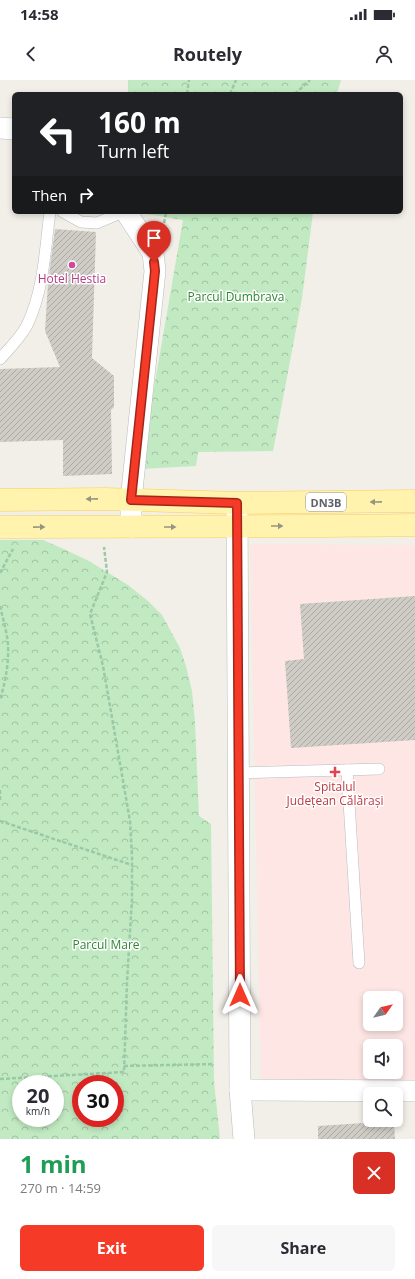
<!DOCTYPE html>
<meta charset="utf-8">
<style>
body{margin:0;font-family:"Open Sans",sans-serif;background:#f7f7f7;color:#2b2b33;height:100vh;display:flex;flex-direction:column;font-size:15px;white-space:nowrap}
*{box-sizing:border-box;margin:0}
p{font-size:13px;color:#7c7c81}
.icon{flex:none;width:22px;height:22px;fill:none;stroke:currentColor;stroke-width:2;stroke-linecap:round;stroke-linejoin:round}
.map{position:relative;height:1059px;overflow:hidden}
.side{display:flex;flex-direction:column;background:#fff;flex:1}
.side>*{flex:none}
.top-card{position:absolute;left:12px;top:12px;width:391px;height:122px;border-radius:6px;box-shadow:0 2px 6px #0003;background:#202124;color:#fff;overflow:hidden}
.needle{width:26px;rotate:56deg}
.fabs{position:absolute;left:363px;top:911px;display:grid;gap:8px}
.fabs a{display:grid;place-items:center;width:40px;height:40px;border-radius:6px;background:#fff;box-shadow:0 2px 6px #0003;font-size:20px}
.speed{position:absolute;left:12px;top:995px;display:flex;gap:8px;font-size:20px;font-weight:700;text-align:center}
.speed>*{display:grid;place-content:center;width:52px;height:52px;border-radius:50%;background:#fff;box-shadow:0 2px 6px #0003;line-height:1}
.speed small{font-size:10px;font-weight:400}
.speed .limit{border:6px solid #d22;background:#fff;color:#111}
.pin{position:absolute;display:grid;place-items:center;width:34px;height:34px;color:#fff;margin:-41px -17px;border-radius:50% 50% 50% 0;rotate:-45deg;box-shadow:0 0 4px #0007}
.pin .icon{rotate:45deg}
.me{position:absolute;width:44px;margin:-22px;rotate:0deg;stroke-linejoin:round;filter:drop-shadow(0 0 3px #0008)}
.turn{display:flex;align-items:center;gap:14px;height:84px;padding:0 20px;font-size:18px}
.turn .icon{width:52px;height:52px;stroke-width:2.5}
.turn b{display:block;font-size:28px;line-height:34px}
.then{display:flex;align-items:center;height:38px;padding:0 20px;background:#0003;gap:8px;font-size:15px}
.round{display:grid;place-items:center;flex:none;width:42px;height:42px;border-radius:6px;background:#f7f7f7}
.head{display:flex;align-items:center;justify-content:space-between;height:68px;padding:0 20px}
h1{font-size:24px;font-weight:700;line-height:30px;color:#1e9e55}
.cta{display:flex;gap:8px;margin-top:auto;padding:8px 20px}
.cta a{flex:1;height:46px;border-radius:6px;background:#f63a28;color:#fff;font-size:16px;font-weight:700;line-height:46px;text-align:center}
.cta a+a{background:#f7f7f7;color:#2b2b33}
.status{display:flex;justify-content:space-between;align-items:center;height:28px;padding:0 20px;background:#fff;direction:ltr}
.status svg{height:11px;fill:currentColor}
header{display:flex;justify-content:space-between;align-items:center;height:52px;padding:0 20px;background:#fff;font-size:18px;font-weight:700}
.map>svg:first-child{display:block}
.medical{fill:#fde6e3;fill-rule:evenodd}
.park{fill:url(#park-crowns);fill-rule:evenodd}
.building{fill:url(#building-hatch)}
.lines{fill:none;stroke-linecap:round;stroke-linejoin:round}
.lane-casing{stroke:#b9bcc1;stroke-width:12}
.street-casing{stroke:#b9bcc1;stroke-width:22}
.primary-casing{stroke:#fcce55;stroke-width:23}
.path{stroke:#99c9a7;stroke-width:2.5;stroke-dasharray:4 2;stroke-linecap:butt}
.lane{stroke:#fff;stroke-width:11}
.street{stroke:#fff;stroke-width:21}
.primary{stroke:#fff3ae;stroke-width:22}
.oneway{fill:#969580}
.route-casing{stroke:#a0261a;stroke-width:10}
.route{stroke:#f63a28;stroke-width:7}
.hotel-dot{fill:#d1479c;stroke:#fff;stroke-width:1.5}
.health-dot{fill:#e0444e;stroke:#fff;stroke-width:1.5}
.labels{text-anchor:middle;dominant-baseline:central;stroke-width:3;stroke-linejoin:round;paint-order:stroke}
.shield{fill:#fff;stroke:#8e9195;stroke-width:1}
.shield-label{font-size:11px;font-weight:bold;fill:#5e6268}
.hotel-label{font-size:12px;fill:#b23c85;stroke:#fff}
.park-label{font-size:12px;fill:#2f8633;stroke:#fff}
.health-label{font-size:12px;fill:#be3a42;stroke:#fff}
</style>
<div class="status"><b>14:58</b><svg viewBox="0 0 49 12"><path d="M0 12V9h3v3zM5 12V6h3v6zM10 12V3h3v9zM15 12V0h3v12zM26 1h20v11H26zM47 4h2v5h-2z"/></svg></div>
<header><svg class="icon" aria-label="back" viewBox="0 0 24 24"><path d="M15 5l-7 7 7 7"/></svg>Routely<svg class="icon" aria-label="person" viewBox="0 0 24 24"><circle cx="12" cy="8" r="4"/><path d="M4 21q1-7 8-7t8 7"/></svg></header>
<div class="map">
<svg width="415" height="1059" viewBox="0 0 415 1059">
<defs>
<pattern id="park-crowns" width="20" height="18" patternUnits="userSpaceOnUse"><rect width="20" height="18" fill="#c2eac2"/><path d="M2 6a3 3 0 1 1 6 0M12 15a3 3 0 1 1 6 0" fill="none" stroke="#a1c1a1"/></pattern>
<pattern id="building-hatch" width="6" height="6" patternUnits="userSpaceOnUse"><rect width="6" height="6" fill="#ceccc5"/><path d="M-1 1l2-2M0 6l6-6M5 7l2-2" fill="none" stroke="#aaa9a4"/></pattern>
</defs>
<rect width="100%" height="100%" fill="#f1efe7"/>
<!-- medical -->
<path class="medical" d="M250,464L415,465V1002L261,1004ZM370,918H396V944H370ZM370,966H396V992H370Z"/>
<!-- park -->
<g class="park">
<polygon points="128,0 341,0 337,14 128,14"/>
<polygon points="135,132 313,132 302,218 273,371 198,372 196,386 140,389 183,140"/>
<path d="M0,460H43L66,470L89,481L128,505L148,521L162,535L180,568L186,586L192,611L195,642L199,736L211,744L214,1001L220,1059H0ZM21,1004H55V1038H21ZM81,1004H115V1038H81Z"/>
</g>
<!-- building -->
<g class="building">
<polygon points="55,149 96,152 92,278 114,296 114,327 111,330 112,394 63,396 63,360 0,362 0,289 60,287 45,251 48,203"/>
<polygon points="415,516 415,660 291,668 285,581 304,579 300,524"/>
<polygon points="394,1041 395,1059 318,1059 318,1046"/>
</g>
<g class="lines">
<!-- lane casing -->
<g class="lane-casing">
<g id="lane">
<polyline points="63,132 81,142 97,143 123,132"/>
<path d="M0,279C9,269 23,255 28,243C44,209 45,169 50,132"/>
<polyline points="347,690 359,883"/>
<polyline points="239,693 379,689"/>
</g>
</g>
<!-- street casing -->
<g class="street-casing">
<g id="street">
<polyline points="0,48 14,49"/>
<polyline points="126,132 153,173 155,191 131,420 131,447"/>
<polyline points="237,423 240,1010 244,1059"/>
<polyline points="240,1010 415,1011"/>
</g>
</g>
<!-- primary casing -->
<g class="primary-casing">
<g id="primary">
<polyline points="0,420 105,419 237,423 415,421"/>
<path d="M0,447C138,446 277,447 415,445"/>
</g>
</g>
<!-- path -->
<g class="path">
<polyline points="187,14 189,0"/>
<polyline points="230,14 236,0"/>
<polyline points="295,14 310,0"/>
<polyline points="163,149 166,132"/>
<polyline points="0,493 13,469"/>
<path d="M0,526C3,539 7,552 8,565C9,584 5,603 0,620"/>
<polyline points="0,710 0,720"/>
<polyline points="0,741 132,785"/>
<polyline points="124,986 214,984"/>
<polyline points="0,999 124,992 127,902 132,819 132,776 130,741 103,586 90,534 107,492 104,467"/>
</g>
<!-- lane -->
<use href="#lane" class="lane"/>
<!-- street -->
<use href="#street" class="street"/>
<!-- primary -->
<use href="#primary" class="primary"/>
</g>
<!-- one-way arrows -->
<defs><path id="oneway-solid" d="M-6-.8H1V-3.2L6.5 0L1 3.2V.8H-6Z"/></defs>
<g class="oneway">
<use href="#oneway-solid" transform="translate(92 419) rotate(179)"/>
<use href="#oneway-solid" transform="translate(376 422) rotate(179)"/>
<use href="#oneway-solid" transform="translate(277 446)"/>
<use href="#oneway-solid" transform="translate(39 447) rotate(-1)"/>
<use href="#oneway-solid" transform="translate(170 447)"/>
</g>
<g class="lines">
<!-- route casing -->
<g class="route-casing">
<polyline id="route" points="154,182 155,191 131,420 237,423 240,915"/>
</g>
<!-- route -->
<use href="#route" class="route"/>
</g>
<!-- markers -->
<circle class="hotel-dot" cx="72" cy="185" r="4"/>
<path class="health-dot" d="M333 686h4v4h4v4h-4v4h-4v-4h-4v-4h4z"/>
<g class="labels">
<!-- shield labels -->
<rect class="shield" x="306" y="413" width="40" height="18" rx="3"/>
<g class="shield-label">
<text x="326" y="422">DN3B</text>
</g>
<!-- hotel labels -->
<g class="hotel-label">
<text x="72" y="198">Hotel Hestia</text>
</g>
<!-- park labels -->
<g class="park-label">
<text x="236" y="216">Parcul Dumbrava</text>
<text x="106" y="864">Parcul Mare</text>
</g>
<!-- health labels -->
<g class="health-label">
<text x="335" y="706">Spitalul<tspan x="335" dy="14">Județean Călărași</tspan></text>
</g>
</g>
</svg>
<div class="fabs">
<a><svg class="needle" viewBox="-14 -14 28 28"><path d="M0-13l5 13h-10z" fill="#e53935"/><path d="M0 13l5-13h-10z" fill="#7c7c81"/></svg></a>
<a><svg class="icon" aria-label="sound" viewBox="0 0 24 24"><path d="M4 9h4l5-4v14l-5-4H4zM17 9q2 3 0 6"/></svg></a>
<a><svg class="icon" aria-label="search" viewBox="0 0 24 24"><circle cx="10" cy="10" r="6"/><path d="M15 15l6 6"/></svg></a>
</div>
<div class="speed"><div>20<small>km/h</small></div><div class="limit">30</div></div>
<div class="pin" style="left:154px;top:182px;background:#d93025"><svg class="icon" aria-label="arrive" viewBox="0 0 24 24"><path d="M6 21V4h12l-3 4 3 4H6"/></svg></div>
<svg class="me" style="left:240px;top:915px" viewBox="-20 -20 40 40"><path d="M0-17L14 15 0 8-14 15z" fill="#f63a28" stroke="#fff" stroke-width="4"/></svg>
<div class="top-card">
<div class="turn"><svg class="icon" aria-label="left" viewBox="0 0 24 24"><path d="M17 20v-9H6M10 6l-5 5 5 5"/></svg><div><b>160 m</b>Turn left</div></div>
<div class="then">Then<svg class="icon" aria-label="right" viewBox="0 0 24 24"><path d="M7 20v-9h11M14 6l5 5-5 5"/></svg></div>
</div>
</div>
<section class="side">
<div class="head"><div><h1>1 min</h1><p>270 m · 14:59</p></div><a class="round" style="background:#d93025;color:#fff"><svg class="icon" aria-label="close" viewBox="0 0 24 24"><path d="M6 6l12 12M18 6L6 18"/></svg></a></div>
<div class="cta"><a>Exit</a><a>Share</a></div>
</section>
